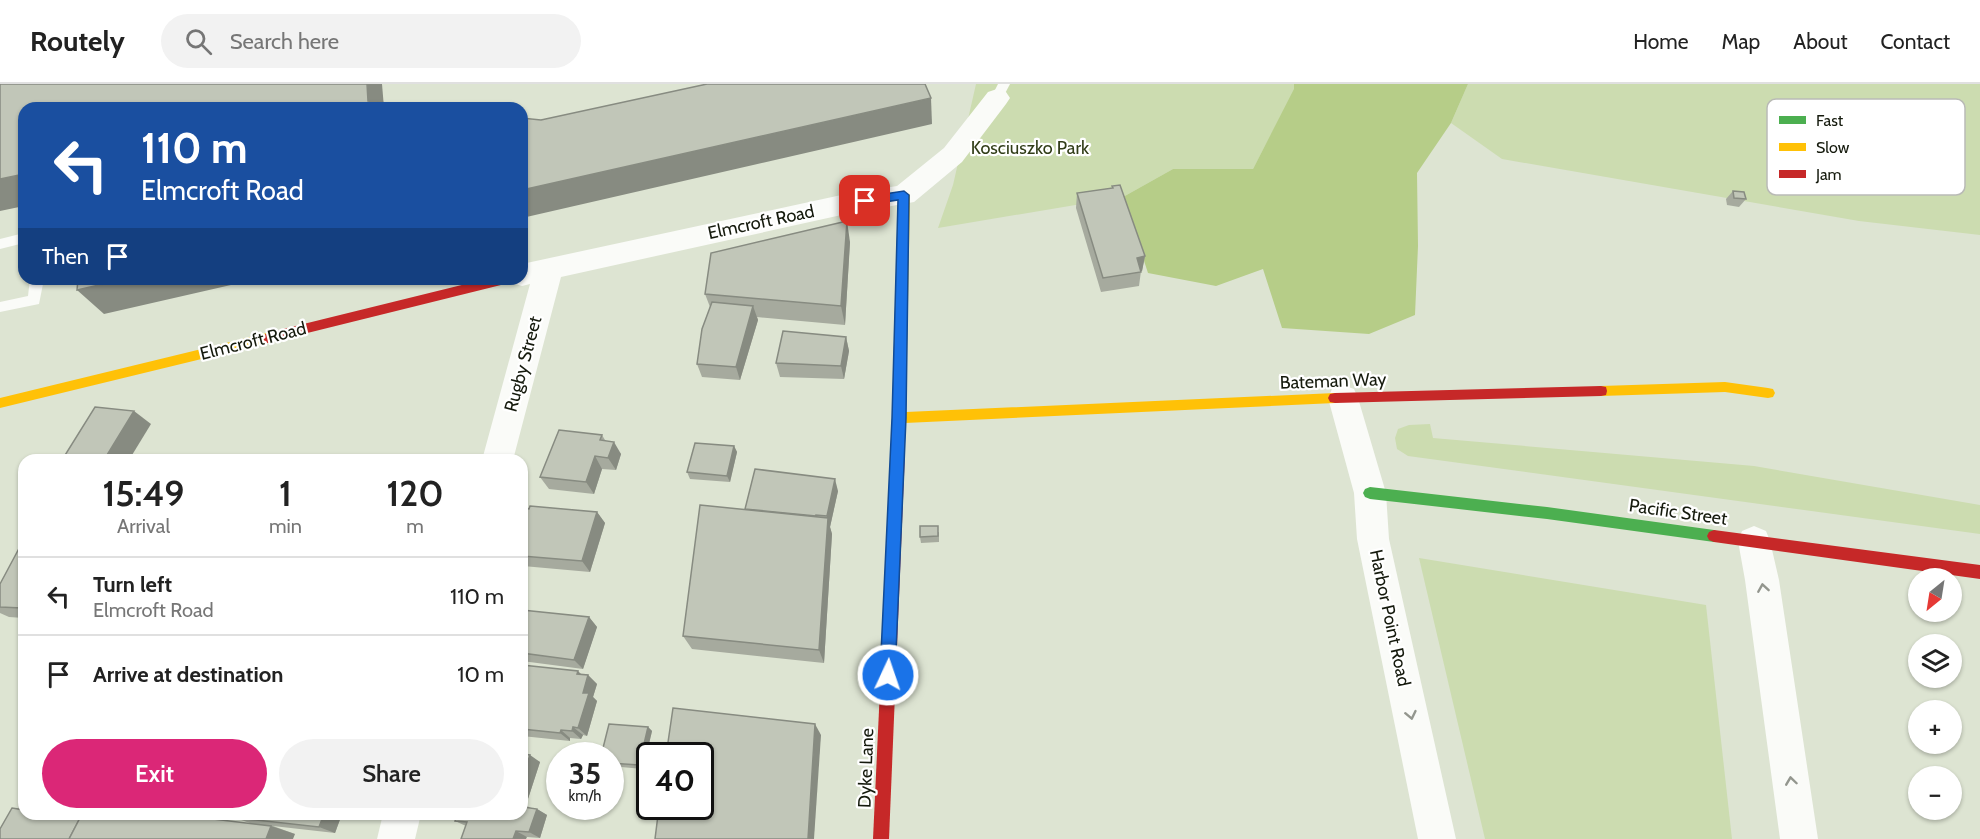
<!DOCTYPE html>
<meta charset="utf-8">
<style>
body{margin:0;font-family:Cabin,sans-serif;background:#f2f2f2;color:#222;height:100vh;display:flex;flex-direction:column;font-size:22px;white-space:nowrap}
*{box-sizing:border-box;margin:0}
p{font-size:20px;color:#767676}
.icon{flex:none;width:33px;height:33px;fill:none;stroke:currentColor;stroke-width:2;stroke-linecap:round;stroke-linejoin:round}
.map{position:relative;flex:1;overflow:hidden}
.side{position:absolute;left:18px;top:370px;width:510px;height:366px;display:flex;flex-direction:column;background:#fff;border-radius:18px;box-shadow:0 2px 4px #0004}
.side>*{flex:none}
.top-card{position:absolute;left:18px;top:18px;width:510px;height:183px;border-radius:18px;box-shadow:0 2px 4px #0004;background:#1a4fa0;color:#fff;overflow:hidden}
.needle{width:39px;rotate:210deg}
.controls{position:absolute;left:1908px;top:484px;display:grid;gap:12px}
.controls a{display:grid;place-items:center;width:54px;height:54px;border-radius:50%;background:#fff;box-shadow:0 2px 4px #0004;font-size:30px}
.speed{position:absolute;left:546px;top:658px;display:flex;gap:12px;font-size:30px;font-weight:700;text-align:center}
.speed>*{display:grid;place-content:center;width:78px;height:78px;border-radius:50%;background:#fff;box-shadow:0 2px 4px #0004;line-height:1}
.speed small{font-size:15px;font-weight:400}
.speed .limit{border:3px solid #111;border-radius:9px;background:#fff;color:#111}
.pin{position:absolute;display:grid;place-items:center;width:51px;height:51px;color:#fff;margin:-26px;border-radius:12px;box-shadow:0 3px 9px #0006}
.me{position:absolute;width:66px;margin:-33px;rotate:3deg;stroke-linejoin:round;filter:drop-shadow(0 0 4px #0008)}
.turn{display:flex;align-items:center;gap:21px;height:126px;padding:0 24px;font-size:27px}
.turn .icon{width:78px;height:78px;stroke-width:2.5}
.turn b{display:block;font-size:42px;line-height:51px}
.then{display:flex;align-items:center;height:57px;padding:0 24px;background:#0003;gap:12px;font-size:22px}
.eta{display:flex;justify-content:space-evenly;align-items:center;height:102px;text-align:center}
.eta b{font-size:36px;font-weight:600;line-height:42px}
.cta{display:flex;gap:12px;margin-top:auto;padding:12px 24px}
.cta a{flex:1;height:69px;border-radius:36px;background:#db2777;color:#fff;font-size:24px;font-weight:600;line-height:69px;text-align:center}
.cta a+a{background:#f2f2f2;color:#222}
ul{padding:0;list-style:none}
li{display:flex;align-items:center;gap:18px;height:78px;padding:0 24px;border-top:2px solid #e0e0e0}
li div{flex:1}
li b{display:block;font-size:22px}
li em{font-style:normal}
header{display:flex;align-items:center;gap:36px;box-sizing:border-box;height:84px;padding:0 30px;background:#fff;border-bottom:2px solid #e0e0e0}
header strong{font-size:28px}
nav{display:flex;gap:33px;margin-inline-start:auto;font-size:21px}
.search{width:420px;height:54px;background:#f2f2f2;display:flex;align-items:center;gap:15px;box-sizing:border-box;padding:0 21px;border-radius:33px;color:#767676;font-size:22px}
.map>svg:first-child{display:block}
.green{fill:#ccdcb0}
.water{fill:#b6cd88}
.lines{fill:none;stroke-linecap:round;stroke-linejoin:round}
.lane{fill:#fafbf8;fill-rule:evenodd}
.street{fill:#fafbf8;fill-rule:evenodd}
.fast{fill:#4caf50;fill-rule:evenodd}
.slow{fill:#ffc107;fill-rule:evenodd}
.jam{fill:#c62828;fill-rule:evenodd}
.wall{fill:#a6aa9e}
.shaded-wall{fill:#878b81}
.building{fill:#c1c6b8;stroke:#878b81;stroke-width:1.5}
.oneway{stroke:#93968e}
.route{fill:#1a73e8;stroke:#114b97;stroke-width:1.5}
.labels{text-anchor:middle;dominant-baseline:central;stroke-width:4.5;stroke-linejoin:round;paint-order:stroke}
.park-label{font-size:18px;fill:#313d18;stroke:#fff}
.street-label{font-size:18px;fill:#151a0d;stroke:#fff}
.key{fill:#fff;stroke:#b9bab6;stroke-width:1.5}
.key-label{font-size:16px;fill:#151a0d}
</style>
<header>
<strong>Routely</strong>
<div class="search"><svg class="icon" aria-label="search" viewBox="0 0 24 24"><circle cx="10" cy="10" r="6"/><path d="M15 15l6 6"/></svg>Search here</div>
<nav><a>Home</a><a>Map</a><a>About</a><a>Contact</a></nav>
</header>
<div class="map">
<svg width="1980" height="755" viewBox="0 0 1980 755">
<rect width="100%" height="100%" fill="#dde4d2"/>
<!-- green -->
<g class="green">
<polygon points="976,0 1294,0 1295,5 1253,85 1173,85 1123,113 938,144 953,101"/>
<polygon points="1468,0 1980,0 1980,151 1859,137 1502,75 1451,39"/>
<polygon points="1430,340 1433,354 1754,382 1980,421 1980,450 1408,372 1397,365 1395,354 1398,345 1409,341"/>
<polygon points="1419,474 1706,521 1732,755 1485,755"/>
</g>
<!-- water -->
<polygon class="water" points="1294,0 1468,0 1451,39 1417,89 1418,162 1415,231 1369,250 1282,244 1263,185 1216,202 1148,189 1123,113 1173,85 1253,85 1294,5"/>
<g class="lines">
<!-- lane -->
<g class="lane">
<polygon points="998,0 1010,0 1001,17 997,18 991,14"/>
<polygon points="24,149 24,159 0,165 0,155"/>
<polygon points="30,195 44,195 39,220 0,228 0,218 28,212"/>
</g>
<!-- street -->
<g class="street">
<polygon points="997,5 1006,8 1010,14 1006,20 962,78 914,118 846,130 561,193 513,376 482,376 530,200 522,202 512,199 510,195 522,195 522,180 846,110 897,102 944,64 988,8"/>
<polygon points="1343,301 1354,305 1358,314 1386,409 1389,455 1456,755 1418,755 1357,455 1354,409 1328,314 1332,305"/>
<polygon points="1754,442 1766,447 1770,457 1779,496 1818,755 1780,755 1745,496 1738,457 1742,447"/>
<polygon points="383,730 421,730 415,755 377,755"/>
</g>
<!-- fast -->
<polygon class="fast" points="1370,403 1547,423 1714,446 1719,448 1721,452 1719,456 1714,458 1547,435 1370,415 1365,413 1363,409 1365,405"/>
<!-- slow -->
<g class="slow">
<polygon points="904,107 910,111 906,328 1335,309 1340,310 1342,314 1340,318 1335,319 905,339 905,368 903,372 898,374 893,372 891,368 898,111"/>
<polygon points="267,249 273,254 267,259 0,324 0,314"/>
<polygon points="1725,298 1768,304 1773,305 1775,309 1773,313 1768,314 1725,308 1601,312 1596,311 1595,307 1596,303 1601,302"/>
</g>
<!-- jam -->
<g class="jam">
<polygon points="486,195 511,195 505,200 267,259 261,254 267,249"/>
<polygon points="1601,302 1606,303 1607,307 1606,311 1601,312 1335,319 1330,318 1328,314 1330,310 1335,309"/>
<polygon points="898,362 903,364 905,368 889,755 873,755 891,368 893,364"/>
<polygon points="1714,446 1980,481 1980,495 1714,458 1709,456 1707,452 1709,448"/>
</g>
</g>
<!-- wall -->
<g class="wall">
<polygon points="1112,102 1145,172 1142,187 1141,187 1139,202 1101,208 1076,124 1077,109 1112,104"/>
<polygon points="1733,107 1746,115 1739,123 1727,121 1726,115"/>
<polygon points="850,158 845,241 757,233 758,236 740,296 702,293 697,280 710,223 705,210"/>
<polygon points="846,253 849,267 844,295 780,293 776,279"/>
<polygon points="602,351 605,356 621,370 616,386 602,385 594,410 549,405 540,393"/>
<polygon points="734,362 737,368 730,398 690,395 687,388"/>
<polygon points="838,407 830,443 832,450 824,579 692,565 683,552 745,425"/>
<polygon points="522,424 597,428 605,439 590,488 523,482 522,481"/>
<polygon points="939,448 939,458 921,459 920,453"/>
<polygon points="24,457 24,534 9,533 0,529 0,500"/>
<polygon points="522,526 589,533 597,543 583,585 522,577"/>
<polygon points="522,581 588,591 597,600 593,613 597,617 587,652 583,651 581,655 570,654 570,657 522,652"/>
<polygon points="648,643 652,647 643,685 610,682 610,672"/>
<polygon points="522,670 540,678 526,721 525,721 531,724 537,725 547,731 540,754 527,753 466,742 455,737 522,730"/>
<polygon points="220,730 342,730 335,749 273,742 295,750 80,734 253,740 241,736 229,734"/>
</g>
<!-- shaded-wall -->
<g class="shaded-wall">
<polygon points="367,0 382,0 384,24 368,17"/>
<polygon points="931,14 932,40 522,134 522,106"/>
<polygon points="24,90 24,122 0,127 0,95"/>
<polygon points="847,137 850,158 845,241 841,222"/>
<polygon points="1145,172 1142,187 1134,188 1137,174"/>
<polygon points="125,195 257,195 104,230 77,206"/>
<polygon points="753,222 758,236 740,296 736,283"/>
<polygon points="846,253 849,267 844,295 841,282"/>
<polygon points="134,327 151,340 129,376 104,376"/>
<polygon points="614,358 621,370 616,386 608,374"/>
<polygon points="734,362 737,368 730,398 727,392"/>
<polygon points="595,372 602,385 594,410 586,398"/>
<polygon points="835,395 838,407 830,443 832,450 824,579 819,566 827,432"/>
<polygon points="597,428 605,439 590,488 582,477"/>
<polygon points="589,533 597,543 583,585 574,576"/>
<polygon points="578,587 587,596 588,591 597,600 593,613 597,617 587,652 578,644"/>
<polygon points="815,640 821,651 814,755 808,755"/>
<polygon points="573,643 583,651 581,655 572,647"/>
<polygon points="648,643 652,647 643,685 639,681"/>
<polygon points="561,646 570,654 570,657 560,649"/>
<polygon points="530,671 540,678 526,721 522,719 522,695"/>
<polygon points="537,725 547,731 540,754 529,748"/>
<polygon points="324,730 342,730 335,749 319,743"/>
<polygon points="271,742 295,750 293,755 266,755"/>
<polygon points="516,747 527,753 526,755 513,755"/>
</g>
<!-- building -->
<g class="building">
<polygon points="0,0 367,0 368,17 434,24 24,24 24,90 0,95"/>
<polygon points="707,0 925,0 931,14 522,106 522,34 541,36"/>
<polygon points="1120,101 1145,172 1137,174 1141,188 1103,194 1077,109 1113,104 1112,102"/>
<polygon points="1733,107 1744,108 1746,115 1734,114"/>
<polygon points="847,137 841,222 705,210 711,169"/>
<polygon points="78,195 125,195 77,206"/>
<polygon points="712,218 753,222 736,283 697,280 702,245"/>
<polygon points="783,247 846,253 841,282 776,279"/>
<polygon points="95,323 134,327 104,376 62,376"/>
<polygon points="559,346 602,351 600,356 614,358 608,374 595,372 586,398 540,393"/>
<polygon points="695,359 734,362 727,392 687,388"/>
<polygon points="755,385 835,395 827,432 816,431 816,432 745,425"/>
<polygon points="700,421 828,434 819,566 683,552"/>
<polygon points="530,422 597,428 582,477 522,472 522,424 529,425"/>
<polygon points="920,442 938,442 938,452 920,453"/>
<polygon points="23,457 24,457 24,521 22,524 0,523 0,500"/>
<polygon points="522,526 589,533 574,576 522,569"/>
<polygon points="522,581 578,587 577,590 588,591 583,609 589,609 578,644 573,643 572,647 561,646 560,649 522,645"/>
<polygon points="673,624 815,640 808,755 655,755 659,723 700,723 700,672 666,672"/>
<polygon points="609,640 648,643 639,681 610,679 610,672 601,672"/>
<polygon points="522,670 530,671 522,695"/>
<polygon points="522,720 524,720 523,723 537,725 529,748 516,747 513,755 461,755 467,738 455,737 457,730 522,730"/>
<polygon points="12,724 24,726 24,730 56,730 80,734 69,755 0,755 0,745"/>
<polygon points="82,730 172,730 271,742 266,755 69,755"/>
<polygon points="230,730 324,730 319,743 237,734 238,732"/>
</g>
<!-- one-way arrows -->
<defs><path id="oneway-chevron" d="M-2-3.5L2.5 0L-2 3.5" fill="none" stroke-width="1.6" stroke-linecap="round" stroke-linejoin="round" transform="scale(1.5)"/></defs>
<g class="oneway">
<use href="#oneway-chevron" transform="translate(1763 504) rotate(-99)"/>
<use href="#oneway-chevron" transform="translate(1411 631) rotate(78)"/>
<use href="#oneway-chevron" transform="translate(1791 697) rotate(-98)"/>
</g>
<!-- route -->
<polygon class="route" points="904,107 909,111 906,334 895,591 893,596 888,599 882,596 880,591 892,334 898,116 865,121 859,117 865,113"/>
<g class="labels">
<!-- park labels -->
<g class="park-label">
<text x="1030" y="64">Kosciuszko Park</text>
</g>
<!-- street labels -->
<g class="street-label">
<text transform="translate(761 138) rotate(-12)">Elmcroft Road</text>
<text transform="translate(253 257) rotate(-14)">Elmcroft Road</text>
<text transform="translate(523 280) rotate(-75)">Rugby Street</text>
<text transform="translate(1333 297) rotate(-2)">Bateman Way</text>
<text transform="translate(1678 428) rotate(8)">Pacific Street</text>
<text transform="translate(1390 534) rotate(78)">Harbor Point Road</text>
<text transform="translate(866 684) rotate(-88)">Dyke Lane</text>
</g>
</g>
<!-- legend -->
<rect x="1767" y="15" width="198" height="96" rx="9" class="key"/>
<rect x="1779" y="32" width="27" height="8" fill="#4caf50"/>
<rect x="1779" y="59" width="27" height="8" fill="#ffc107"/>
<rect x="1779" y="86" width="27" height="8" fill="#c62828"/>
<g class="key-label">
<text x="1816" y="42">Fast</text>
<text x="1816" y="69">Slow</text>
<text x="1816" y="96">Jam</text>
</g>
</svg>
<div class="controls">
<a><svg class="needle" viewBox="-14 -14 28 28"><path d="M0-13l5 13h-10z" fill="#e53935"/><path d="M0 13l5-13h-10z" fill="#767676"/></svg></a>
<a><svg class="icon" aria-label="layers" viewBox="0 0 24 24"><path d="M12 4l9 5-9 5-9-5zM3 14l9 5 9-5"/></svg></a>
<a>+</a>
<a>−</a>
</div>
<div class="speed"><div>35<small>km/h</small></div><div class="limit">40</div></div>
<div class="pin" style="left:865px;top:117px;background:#d93025"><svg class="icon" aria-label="arrive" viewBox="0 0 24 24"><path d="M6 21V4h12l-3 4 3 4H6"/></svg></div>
<svg class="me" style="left:888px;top:591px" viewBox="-20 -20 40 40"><circle r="17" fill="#1a73e8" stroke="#fff" stroke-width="3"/><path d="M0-11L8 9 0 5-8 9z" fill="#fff"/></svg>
<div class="top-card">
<div class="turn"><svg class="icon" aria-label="left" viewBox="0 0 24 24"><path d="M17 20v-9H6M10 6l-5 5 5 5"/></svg><div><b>110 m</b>Elmcroft Road</div></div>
<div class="then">Then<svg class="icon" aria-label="arrive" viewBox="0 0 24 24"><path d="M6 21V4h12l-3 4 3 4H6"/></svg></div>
</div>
<section class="side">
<div class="eta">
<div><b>15:49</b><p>Arrival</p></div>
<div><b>1</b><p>min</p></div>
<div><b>120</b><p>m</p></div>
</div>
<ul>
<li><svg class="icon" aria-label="left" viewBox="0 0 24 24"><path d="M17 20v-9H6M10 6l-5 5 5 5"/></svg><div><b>Turn left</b><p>Elmcroft Road</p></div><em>110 m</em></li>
<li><svg class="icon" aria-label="arrive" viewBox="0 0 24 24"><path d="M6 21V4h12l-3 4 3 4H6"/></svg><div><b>Arrive at destination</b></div><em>10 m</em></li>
</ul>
<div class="cta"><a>Exit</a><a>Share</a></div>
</section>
</div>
